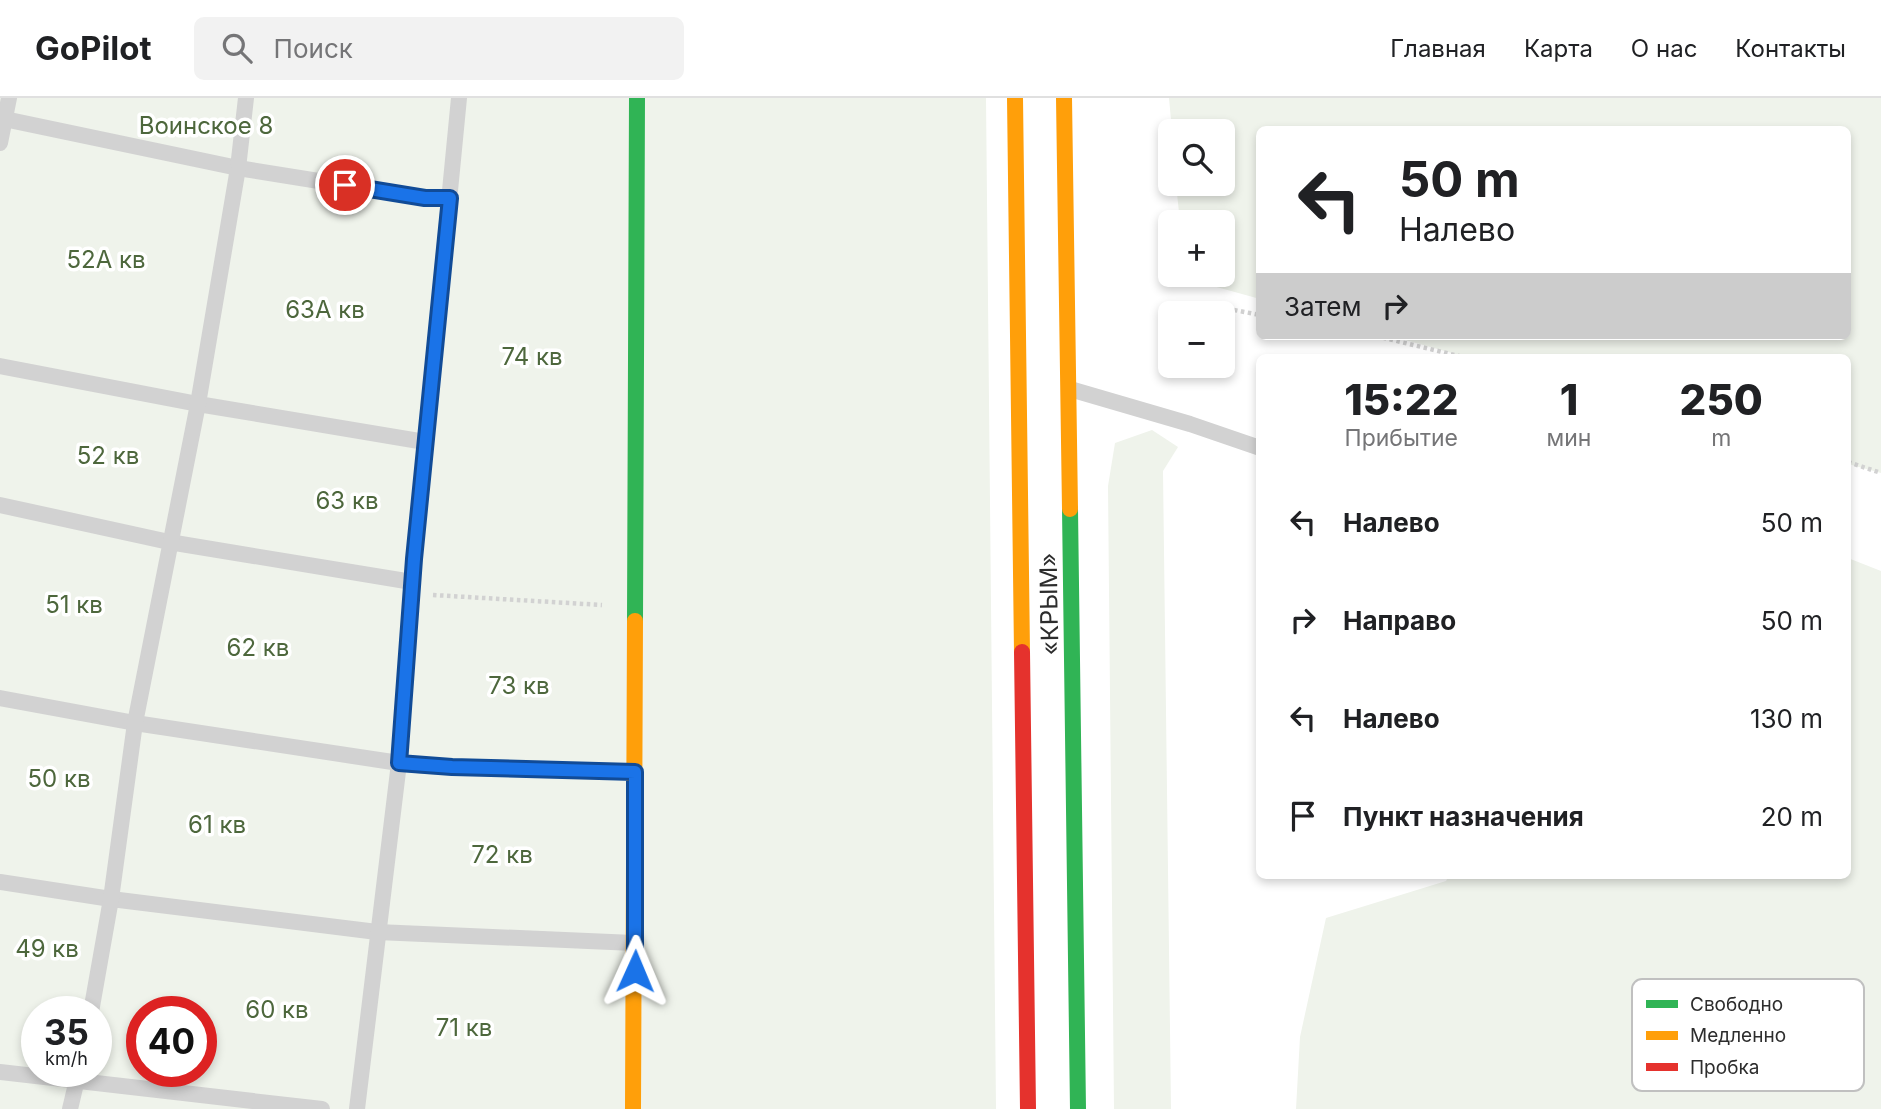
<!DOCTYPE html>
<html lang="ru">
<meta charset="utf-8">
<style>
body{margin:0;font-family:Inter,sans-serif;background:#f2f2f2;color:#202124;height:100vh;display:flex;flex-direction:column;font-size:26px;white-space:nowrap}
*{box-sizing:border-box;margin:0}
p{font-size:23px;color:#757577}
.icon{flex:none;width:38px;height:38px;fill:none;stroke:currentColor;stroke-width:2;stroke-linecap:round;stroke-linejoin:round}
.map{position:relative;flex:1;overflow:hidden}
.sheet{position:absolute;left:1256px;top:256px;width:595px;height:525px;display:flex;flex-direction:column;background:#fff;border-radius:10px;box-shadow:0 4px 10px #0003}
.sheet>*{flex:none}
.top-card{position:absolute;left:1256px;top:28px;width:595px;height:214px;border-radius:10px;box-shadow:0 4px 10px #0003;background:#fff;color:#202124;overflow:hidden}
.controls{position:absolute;left:1158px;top:21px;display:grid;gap:14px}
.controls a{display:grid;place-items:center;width:77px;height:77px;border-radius:10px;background:#fff;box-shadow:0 4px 10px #0003;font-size:35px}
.speed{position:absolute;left:21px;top:898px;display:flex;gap:14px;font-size:35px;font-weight:700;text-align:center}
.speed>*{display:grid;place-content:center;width:91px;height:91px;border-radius:50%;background:#fff;box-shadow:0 4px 10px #0003;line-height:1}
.speed small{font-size:18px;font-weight:400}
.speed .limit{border:10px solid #d22;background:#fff;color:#111}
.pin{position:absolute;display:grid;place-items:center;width:60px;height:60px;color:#fff;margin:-30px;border:4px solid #fff;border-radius:50%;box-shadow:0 2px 7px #0007}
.me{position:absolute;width:77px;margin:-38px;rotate:1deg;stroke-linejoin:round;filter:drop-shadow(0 0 5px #0008)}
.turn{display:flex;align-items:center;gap:24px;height:147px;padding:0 28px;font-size:32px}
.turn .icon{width:91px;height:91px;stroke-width:2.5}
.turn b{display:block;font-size:49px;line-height:60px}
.then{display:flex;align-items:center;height:66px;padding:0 28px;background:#0003;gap:14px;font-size:26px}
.eta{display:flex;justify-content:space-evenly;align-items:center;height:119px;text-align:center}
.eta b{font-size:42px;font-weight:800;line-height:49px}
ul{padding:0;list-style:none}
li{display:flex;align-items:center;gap:21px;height:98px;padding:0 28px}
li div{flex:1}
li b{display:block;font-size:26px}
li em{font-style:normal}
header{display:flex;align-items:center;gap:42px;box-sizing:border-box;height:98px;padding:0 35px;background:#fff;border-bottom:2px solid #e0e0e0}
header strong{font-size:33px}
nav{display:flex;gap:38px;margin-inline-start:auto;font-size:24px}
.search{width:490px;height:63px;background:#f2f2f2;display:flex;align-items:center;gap:18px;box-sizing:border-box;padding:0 24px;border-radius:10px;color:#757577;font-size:26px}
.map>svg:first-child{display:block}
.green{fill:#eff3eb;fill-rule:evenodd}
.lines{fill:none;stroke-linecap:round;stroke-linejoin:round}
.path{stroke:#d2d2d2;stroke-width:4.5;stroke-dasharray:3.5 3.5;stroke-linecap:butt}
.lane{stroke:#d2d2d2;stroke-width:16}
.fast{stroke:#30b455;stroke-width:16}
.slow{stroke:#ff9f0a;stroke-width:16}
.jam{stroke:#e5322d;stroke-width:16}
.route-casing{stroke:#114b97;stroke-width:18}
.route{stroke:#1a73e8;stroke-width:12}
.labels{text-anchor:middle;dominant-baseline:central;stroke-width:7;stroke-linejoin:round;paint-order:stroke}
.park-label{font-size:24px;fill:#4d673c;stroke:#fff}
.street-label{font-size:24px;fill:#2d2d2d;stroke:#fff}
.key{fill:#fff;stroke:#c0c0c0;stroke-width:2}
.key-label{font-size:19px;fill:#2d2d2d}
</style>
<header>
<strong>GoPilot</strong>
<div class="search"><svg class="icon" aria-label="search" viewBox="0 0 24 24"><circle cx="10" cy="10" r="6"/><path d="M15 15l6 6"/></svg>Поиск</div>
<nav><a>Главная</a><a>Карта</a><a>О нас</a><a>Контакты</a></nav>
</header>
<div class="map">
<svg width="1881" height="1011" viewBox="0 0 1881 1011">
<rect width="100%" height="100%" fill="#fff"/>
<!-- green -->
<g class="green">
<path d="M0,0H986L996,1011H0ZM37,914H96V973H37ZM142,914H201V973H142Z"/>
<polygon points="1169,0 1881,0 1881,375 1848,366 1848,259 1466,259 1391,238 1848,238 1848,32 1260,32 1260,201 1184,180 1184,177 1223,177 1223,124 1180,124 1176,86 1223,86 1223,33 1172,33"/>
<polygon points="1152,332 1178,349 1163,373 1171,1011 1114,1011 1108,388 1115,345"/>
<polygon points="1848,460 1881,473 1881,1011 1296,1011 1300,939 1326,820 1446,783 1449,777 1848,777"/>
</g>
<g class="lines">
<!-- path -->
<g class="path">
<polyline points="1234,212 1260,217"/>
<polyline points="1376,238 1463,259"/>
<polyline points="1848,364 1881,375"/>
<polyline points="433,497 602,507"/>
</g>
<!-- lane -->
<g class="lane">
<polyline points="0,20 238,70 425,100 450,100"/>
<polyline points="0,45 9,0"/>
<polyline points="0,268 198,306 425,344"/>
<polyline points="1070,291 1190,326 1260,350"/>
<polyline points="0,407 169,444 412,484"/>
<polyline points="0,600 135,625 399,665 425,668 635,674"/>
<polyline points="0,784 111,801 377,834 634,845"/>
<polyline points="91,914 111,801 135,625 198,306 238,70 246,0"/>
<polyline points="0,974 322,1011"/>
<polyline points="70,1011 79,973"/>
<polyline points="357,1011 399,665 412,484 459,0"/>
</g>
<!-- fast -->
<g class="fast">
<polyline points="1070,411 1078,1011"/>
<polyline points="635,523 637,0"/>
</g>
<!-- slow -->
<g class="slow">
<polyline points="1015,0 1022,554"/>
<polyline points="1064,0 1070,411"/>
<polyline points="633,1011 635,523"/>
</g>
<!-- jam -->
<polyline class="jam" points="1022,554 1028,1011"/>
</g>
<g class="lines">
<!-- route casing -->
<g class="route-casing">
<polyline id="route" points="345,87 425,100 450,100 414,461 399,665 452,669 635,674 635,873"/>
</g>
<!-- route -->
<use href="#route" class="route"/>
</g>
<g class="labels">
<!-- park labels -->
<g class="park-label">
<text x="206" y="27">Воинское 8</text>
<text x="106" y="161">52А кв</text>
<text x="325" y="211">63А кв</text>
<text x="532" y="258">74 кв</text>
<text x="108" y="357">52 кв</text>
<text x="347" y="402">63 кв</text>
<text x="74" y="506">51 кв</text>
<text x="258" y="549">62 кв</text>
<text x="519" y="587">73 кв</text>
<text x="59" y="680">50 кв</text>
<text x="217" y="726">61 кв</text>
<text x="502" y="756">72 кв</text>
<text x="47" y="850">49 кв</text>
<text x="277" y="911">60 кв</text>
<text x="464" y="929">71 кв</text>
</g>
<!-- street labels -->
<g class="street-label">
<text transform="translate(1049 506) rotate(-91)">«КРЫМ»</text>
</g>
</g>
<!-- legend -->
<rect x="1632" y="881" width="232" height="112" rx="10" class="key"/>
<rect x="1646" y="902" width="32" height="8" fill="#30b455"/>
<rect x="1646" y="933" width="32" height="9" fill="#ff9f0a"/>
<rect x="1646" y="965" width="32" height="8" fill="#e5322d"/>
<g class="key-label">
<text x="1690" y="913">Свободно</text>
<text x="1690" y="944">Медленно</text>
<text x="1690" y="976">Пробка</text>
</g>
</svg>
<div class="controls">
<a><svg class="icon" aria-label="search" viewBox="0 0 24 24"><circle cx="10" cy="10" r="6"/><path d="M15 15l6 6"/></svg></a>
<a>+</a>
<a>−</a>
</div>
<div class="speed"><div>35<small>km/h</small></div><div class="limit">40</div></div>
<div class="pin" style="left:345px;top:87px;background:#d93025"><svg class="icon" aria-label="arrive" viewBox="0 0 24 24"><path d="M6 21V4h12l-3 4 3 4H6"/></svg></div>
<svg class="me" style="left:635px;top:873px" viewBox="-20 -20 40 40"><path d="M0-17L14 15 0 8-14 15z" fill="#1a73e8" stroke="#fff" stroke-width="4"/></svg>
<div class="top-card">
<div class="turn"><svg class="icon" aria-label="left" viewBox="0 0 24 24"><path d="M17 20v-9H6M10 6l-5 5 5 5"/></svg><div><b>50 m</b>Налево</div></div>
<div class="then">Затем<svg class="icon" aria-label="right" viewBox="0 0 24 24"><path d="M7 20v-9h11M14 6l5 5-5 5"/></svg></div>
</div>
<section class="sheet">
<div class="eta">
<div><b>15:22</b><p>Прибытие</p></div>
<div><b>1</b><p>мин</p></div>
<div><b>250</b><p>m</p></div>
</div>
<ul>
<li><svg class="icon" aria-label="left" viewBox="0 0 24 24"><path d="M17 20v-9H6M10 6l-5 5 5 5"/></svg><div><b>Налево</b></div><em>50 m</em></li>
<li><svg class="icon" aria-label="right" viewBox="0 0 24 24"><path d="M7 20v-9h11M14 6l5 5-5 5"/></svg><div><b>Направо</b></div><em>50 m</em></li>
<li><svg class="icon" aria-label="left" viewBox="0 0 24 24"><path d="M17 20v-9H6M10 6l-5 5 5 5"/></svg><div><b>Налево</b></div><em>130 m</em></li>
<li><svg class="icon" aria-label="arrive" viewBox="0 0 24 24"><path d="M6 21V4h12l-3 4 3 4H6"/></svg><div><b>Пункт назначения</b></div><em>20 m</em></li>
</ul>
</section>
</div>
